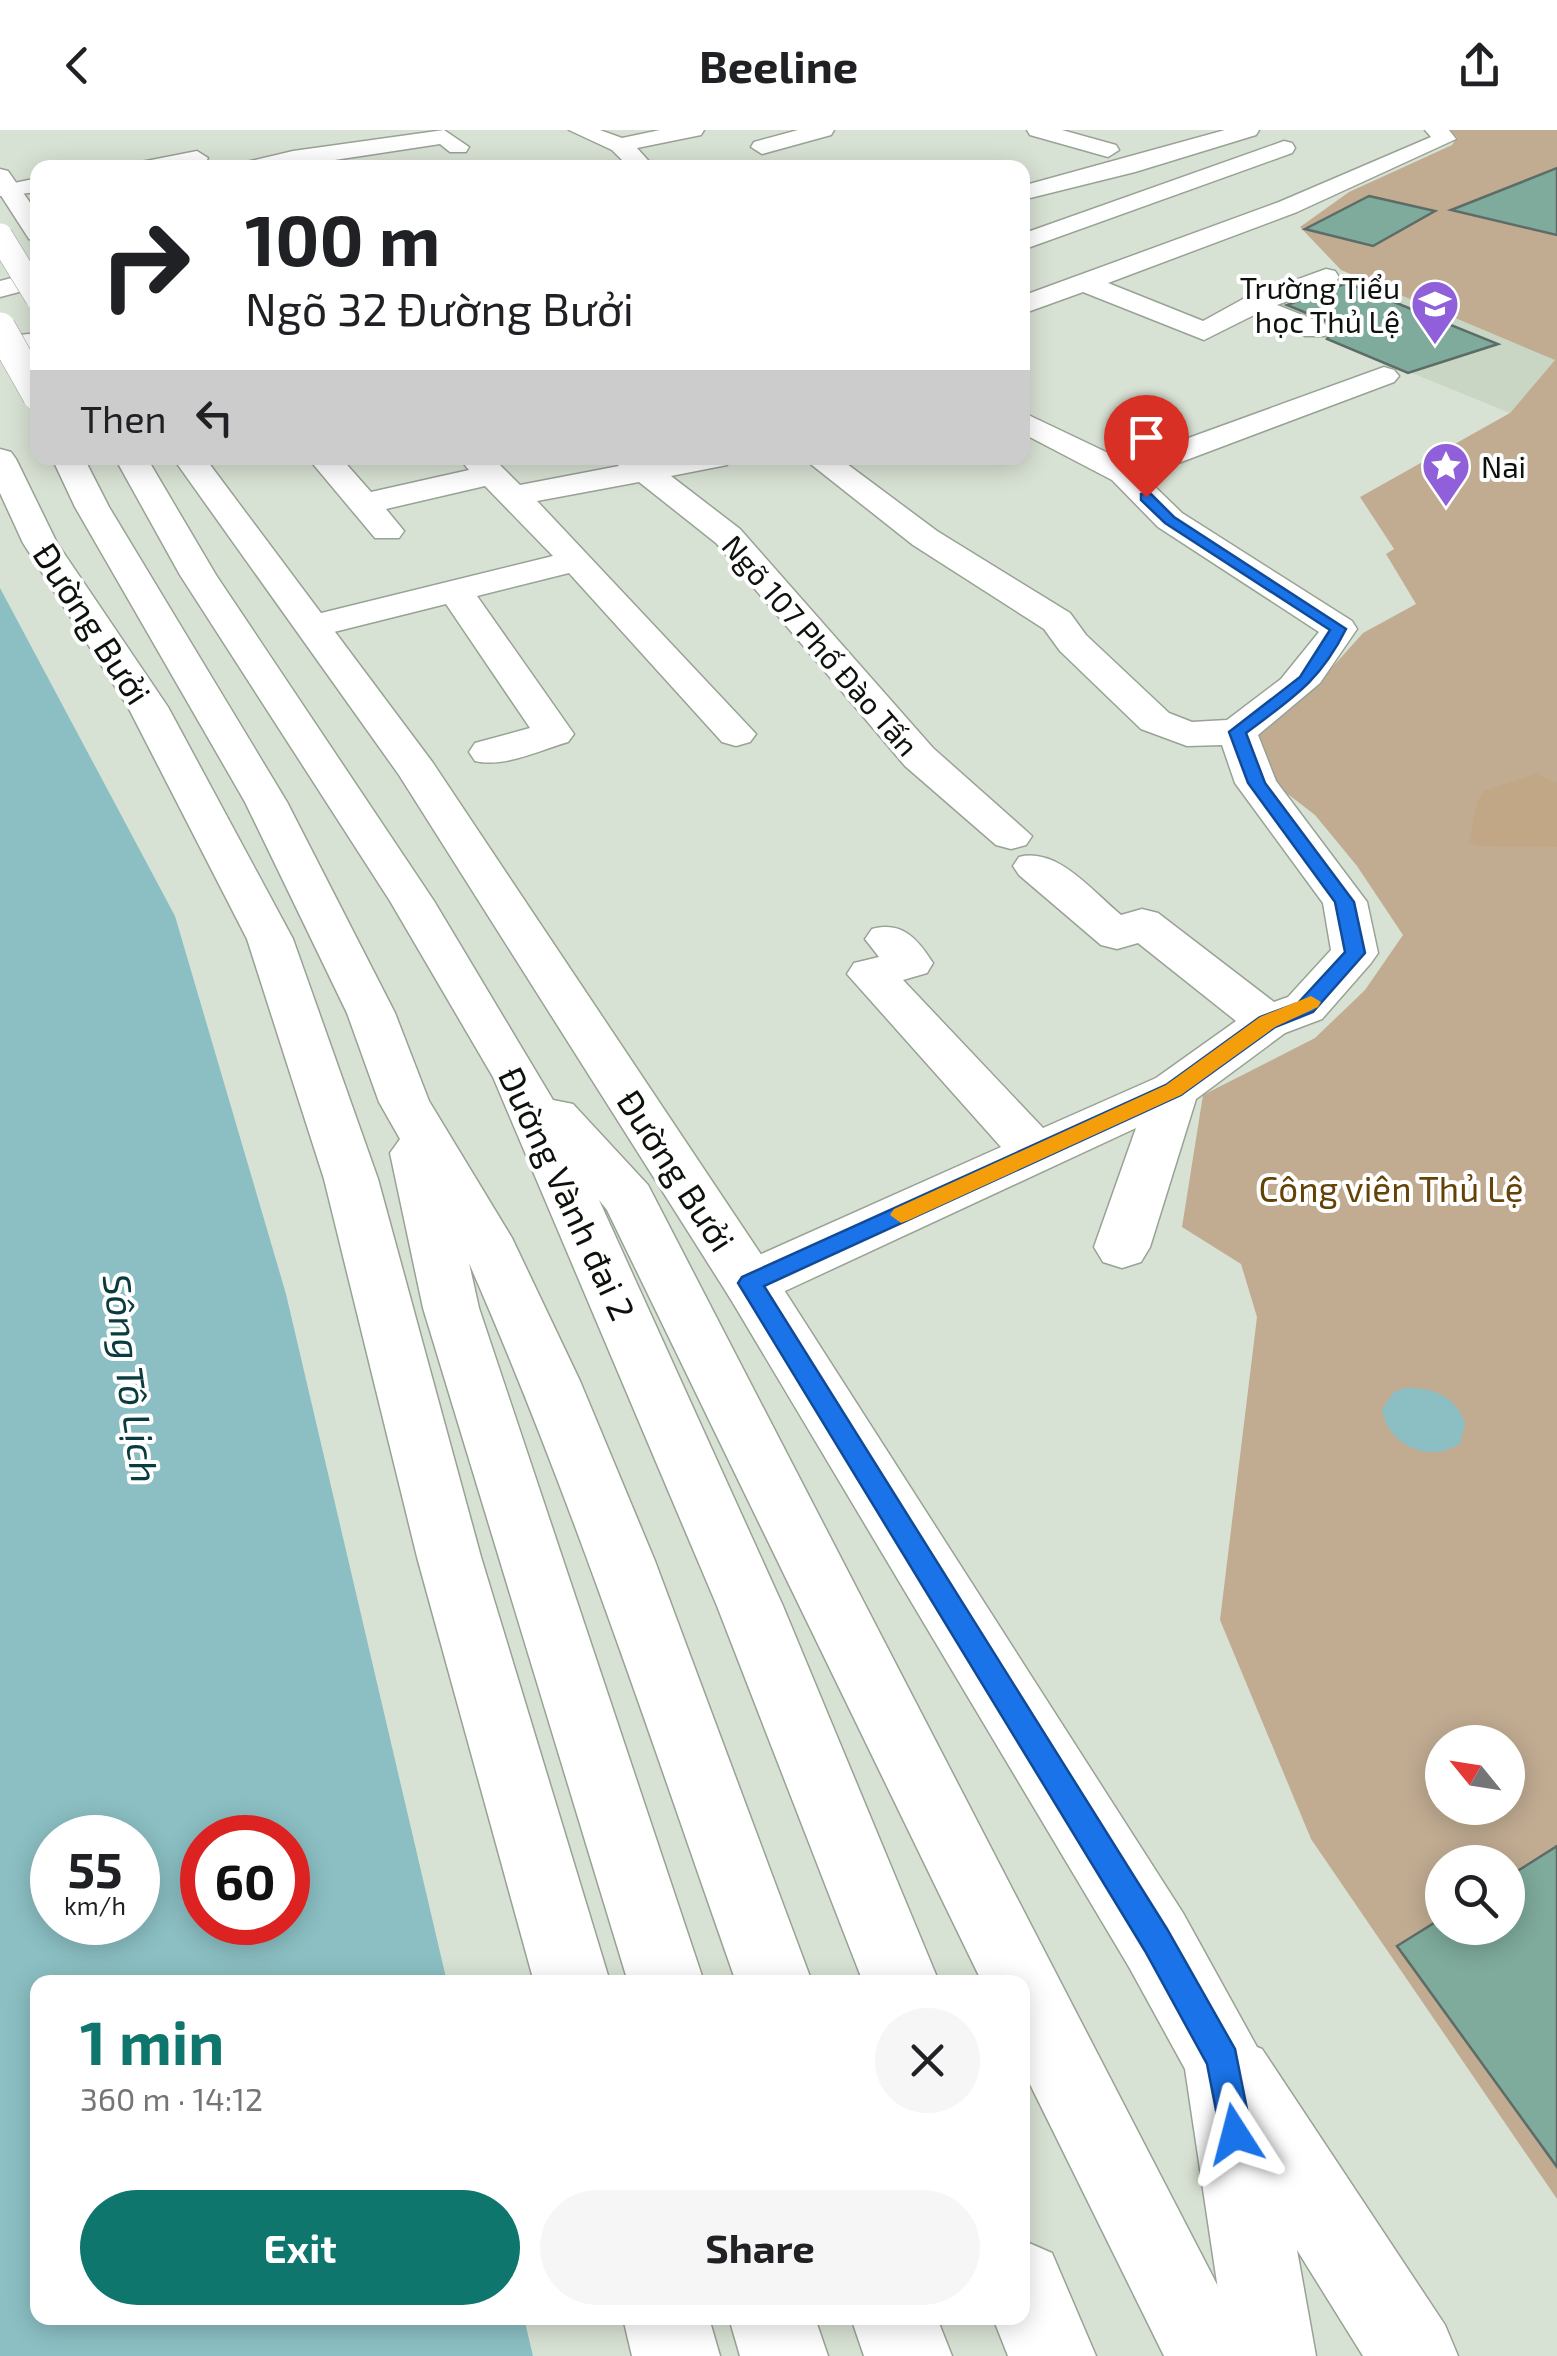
<!DOCTYPE html>
<meta charset="utf-8">
<style>
body{margin:0;font-family:"Exo 2",sans-serif;background:#f6f6f6;color:#202124;height:100vh;display:flex;flex-direction:column;font-size:38px;white-space:nowrap}
*{box-sizing:border-box;margin:0}
p{font-size:32px;color:#757577}
.icon{flex:none;width:55px;height:55px;fill:none;stroke:currentColor;stroke-width:2;stroke-linecap:round;stroke-linejoin:round}
.map{position:relative;flex:1;overflow:hidden}
.side{position:absolute;left:30px;top:1845px;width:1000px;height:350px;display:flex;flex-direction:column;background:#fff;border-radius:20px;box-shadow:0 5px 25px #0003}
.side>*{flex:none}
.banner{position:absolute;left:30px;top:30px;width:1000px;height:305px;border-radius:20px;box-shadow:0 5px 25px #0003;background:#fff;color:#202124;overflow:hidden}
.needle{width:65px;rotate:300deg}
.tools{position:absolute;left:1425px;top:1595px;display:grid;gap:20px}
.tools a{display:grid;place-items:center;width:100px;height:100px;border-radius:50%;background:#fff;box-shadow:0 5px 25px #0003;font-size:50px}
.speed{position:absolute;left:30px;top:1685px;display:flex;gap:20px;font-size:50px;font-weight:700;text-align:center}
.speed>*{display:grid;place-content:center;width:130px;height:130px;border-radius:50%;background:#fff;box-shadow:0 5px 25px #0003;line-height:1}
.speed small{font-size:25px;font-weight:400}
.speed .limit{border:15px solid #d22;background:#fff;color:#111}
.pin{position:absolute;display:grid;place-items:center;width:85px;height:85px;color:#fff;margin:-102px -42px;border-radius:50% 50% 50% 0;rotate:-45deg;box-shadow:0 0 10px #0007}
.pin .icon{rotate:45deg}
.me{position:absolute;width:110px;margin:-55px;rotate:351deg;stroke-linejoin:round;filter:drop-shadow(0 0 8px #0008)}
.turn{display:flex;align-items:center;gap:35px;height:210px;padding:0 50px;font-size:45px}
.turn .icon{width:130px;height:130px;stroke-width:2.5}
.turn b{display:block;font-size:70px;line-height:85px}
.then{display:flex;align-items:center;height:95px;padding:0 50px;background:#0003;gap:20px;font-size:38px}
.round{display:grid;place-items:center;flex:none;width:105px;height:105px;border-radius:52px;background:#f6f6f6}
.headline{display:flex;align-items:center;justify-content:space-between;height:170px;padding:0 50px}
h1{font-size:60px;font-weight:700;line-height:75px;color:#0f766e}
.action{display:flex;gap:20px;margin-top:auto;padding:20px 50px}
.action a{flex:1;height:115px;border-radius:60px;background:#0f766e;color:#fff;font-size:40px;font-weight:700;line-height:115px;text-align:center}
.action a+a{background:#f6f6f6;color:#202124}
header{display:flex;justify-content:space-between;align-items:center;height:130px;padding:0 50px;background:#fff;font-size:45px;font-weight:700}
.map>svg:first-child{display:block}
.built{fill:#c8d6c3}
.green{fill:#c1ac92;fill-rule:evenodd}
.forest{fill:#c1a786}
.water{fill:#8bbfc3;fill-rule:evenodd}
.building{fill:#7eab9b;stroke:#5d6c66;stroke-width:2.5}
.lines{fill:none;stroke-linecap:round;stroke-linejoin:round}
.minor-casing{stroke:#98a295;stroke-width:3}
.major-casing{stroke:#98a295;stroke-width:3}
.highway-casing{stroke:#98a295;stroke-width:3}
.minor{fill:#fff;fill-rule:evenodd}
.major{fill:#fff;fill-rule:evenodd}
.highway{fill:#fff;fill-rule:evenodd}
.highway-bridge-far1-casing{stroke:#98a295;stroke-width:26;stroke-linecap:butt}
.highway-bridge-casing{stroke:#98a295;stroke-width:32;stroke-linecap:butt}
.highway-bridge-far1{stroke:#fff;stroke-width:25}
.highway-bridge{stroke:#fff;stroke-width:31}
.route{fill:#1a73e8;stroke:#114b97;stroke-width:2.5}
.slow{fill:#f59e0b}
.labels{text-anchor:middle;dominant-baseline:central;stroke-width:8;stroke-linejoin:round;paint-order:stroke}
.far-poi-label{font-size:30px;fill:#0e120d;stroke:#fff;text-anchor:end}
.far-street-label{font-size:30px;fill:#0e120d;stroke:#fff}
.street-label{font-size:35px;fill:#0e120d;stroke:#fff}
.park-label{font-size:35px;fill:#654206;stroke:#fff}
.water-label{font-size:38px;font-style:italic;fill:#093b3f;stroke:#fff}
</style>
<header><svg class="icon" aria-label="back" viewBox="0 0 24 24"><path d="M15 5l-7 7 7 7"/></svg>Beeline<svg class="icon" aria-label="share" viewBox="0 0 24 24"><path d="M12 15V3M7 8l5-5 5 5M5 13v7h14v-7"/></svg></header>
<div class="map">
<svg width="1557" height="2226" viewBox="0 0 1557 2226">
<rect width="100%" height="100%" fill="#d8e2d4"/>
<!-- built -->
<polygon class="built" points="1350,145 1427,173 1556,229 1510,283 1316,204 1266,177"/>
<!-- green -->
<path class="green" d="M1449,0H1557V2069L1311,1709L1220,1490L1257,1187L1241,1134L1182,1097L1203,965L1315,908L1365,860L1403,805L1357,736L1315,685L1276,655L1258,604L1328,542L1363,503L1416,474L1386,424L1394,419L1360,367L1510,283L1555,230L1341,140L1300,97L1349,62L1452,15L1457,7ZM1442,1612H1508V1678H1442ZM1442,1732H1508V1798H1442Z"/>
<!-- forest -->
<polygon class="forest" points="1536,644 1557,653 1557,717 1475,716 1469,711 1477,673 1484,661"/>
<!-- water -->
<g class="water">
<path d="M0,458L175,786L286,1164L447,1852H38V2188H524L533,2226H0ZM52,1708H138V1792H52ZM202,1708H288V1792H202Z"/>
<path d="M1406,1258C1433,1257 1457,1267 1465,1294L1460,1313C1430,1335 1387,1315 1382,1279L1394,1262Z"/>
</g>
<!-- building -->
<g class="building">
<polygon points="1557,38 1557,105 1451,80"/>
<polygon points="1369,66 1435,81 1373,116 1305,99"/>
<polygon points="1347,153 1498,214 1408,243 1327,209 1332,202 1328,192 1287,175"/>
<polygon points="1557,1716 1557,2037 1397,1816 1442,1788 1442,1798 1508,1798 1508,1747"/>
</g>
<g class="lines">
<!-- minor casing -->
<g class="minor-casing">
<g id="minor">
<polygon points="444,0 469,17 466,22 450,22 440,14 282,38 239,38 242,33 293,21"/>
<polygon points="569,0 600,0 622,8 660,0 704,0 701,5 637,18 655,38 630,38 612,20"/>
<polygon points="798,0 834,0 831,5 762,24 751,17 754,12"/>
<polygon points="1027,0 1062,0 1116,15 1119,20 1108,27 1030,5"/>
<polygon points="1425,0 1449,0 1456,9 1297,82 1108,153 1203,191 1243,169 1326,139 1335,141 1339,147 1335,153 1277,175 1325,194 1329,200 1325,206 1305,206 1254,185 1204,210 1083,162 1022,184 1022,166 1279,72 1431,7"/>
<polygon points="1284,11 1292,13 1295,18 1292,23 1022,120 1022,104"/>
<polygon points="197,21 208,28 205,33 183,38 133,38 136,33"/>
<polygon points="38,48 38,62 0,66 0,56"/>
<path d="M1384,237L1394,240L1399,246L1394,252L1144,346L1182,383L1352,491L1357,499L1320,553L1258,605L1276,651L1367,772L1378,823L1371,833L1322,889L1285,903L1196,969L1150,1117L1141,1132L1122,1138L1103,1132L1094,1117L1136,998L770,1168L750,1174L730,1168L722,1153L730,1138L1001,1017L847,844L854,833L879,827L865,809L872,799C902,791 917,808 933,833L927,843L903,850L1043,998L1156,948L1236,891L1138,813L1117,819L1101,815L1019,745L1013,736L1019,727C1058,717 1093,762 1121,785L1142,779L1158,783L1274,872L1288,867L1331,820L1323,773L1235,653L1222,615L1187,616L1141,599L1060,521L1044,499L913,415L803,328H839L937,401L1070,483L1086,505L1169,583L1192,592L1227,590L1281,549L1319,502L1158,397L1112,350L1022,303V282L1125,331Z"/>
<path d="M308,328H341L371,362L469,340L459,328H493L520,355L619,336L612,328H732L727,335L671,346L740,399L933,618L1032,706L1026,715L1011,719L996,715L905,636L716,413L639,352L537,371L756,604L750,612L736,616L722,612L569,443L477,466L574,604L568,612C540,620 504,638 475,631L469,622L475,613L530,598L446,474L314,507L301,504L296,496L301,488L553,426L485,356L386,379L404,401L399,408H375Z"/>
</g>
</g>
<!-- major casing -->
<g class="major-casing">
<g id="major">
<polygon points="1225,0 1259,0 1256,5 1135,42 1022,70 1022,56"/>
<polygon points="0,39 8,41 38,84 38,111 29,109 0,64"/>
<polygon points="38,141 38,157 0,167 0,151"/>
<polygon points="38,203 38,220 0,225 0,207"/>
<polygon points="0,319 11,322 16,329 57,413 168,577 293,809 378,1049 481,1427 610,1852 534,1852 417,1427 324,1049 247,809 128,577 23,413 0,363"/>
<polygon points="173,328 205,328 433,633 770,1138 1183,1783 1257,1917 1262,1919 1445,2195 1458,2226 1363,2226 1297,2120 1316,2226 1228,2226 1185,1939 1129,1837 730,1168 399,645"/>
<polygon points="623,2188 709,2188 720,2226 632,2226"/>
</g>
</g>
<!-- highway casing -->
<g class="highway-casing">
<g id="highway">
<path d="M52,328H84L109,377L287,672L395,883L429,971L512,1108L580,1251L655,1431L812,1852H736C651,1610 572,1368 469,1133L479,1178L704,1852H628L423,1178L390,1023L400,1009L379,972L347,883L245,672L75,377Z"/>
<polygon points="115,328 147,328 216,445 434,771 553,970 573,974 648,1055 1254,2226 1164,2226 1022,1938 1022,1852 982,1852 607,1080 599,1070 783,1476 939,1852 863,1852 717,1476 493,947 390,771 180,445"/>
<polygon points="1022,2110 1052,2123 1096,2226 1008,2226 993,2188 1022,2188"/>
<polygon points="729,2188 815,2188 828,2226 740,2226"/>
<polygon points="851,2188 937,2188 952,2226 864,2226"/>
</g>
</g>
<!-- minor -->
<use href="#minor" class="minor"/>
<!-- major -->
<use href="#major" class="major"/>
<!-- highway -->
<use href="#highway" class="highway"/>
<!-- highway-bridge-far1 casing -->
<g class="highway-bridge-far1-casing">
<polyline id="highway-bridge-far1" points="0,106 38,168"/>
</g>
<!-- highway-bridge casing -->
<g class="highway-bridge-casing">
<polyline id="highway-bridge" points="0,198 38,265"/>
</g>
<!-- highway-bridge-far1 -->
<use href="#highway-bridge-far1" class="highway-bridge-far1"/>
<!-- highway-bridge -->
<use href="#highway-bridge" class="highway-bridge"/>
</g>
<!-- route -->
<path class="route" d="M1141,364H1151L1174,387L1346,499C1319,553 1292,568 1246,603L1265,653L1354,772L1365,823L1313,882L1275,897L1181,965L764,1156L1167,1799L1235,1919L1252,2004L1247,2016L1235,2021L1223,2016L1207,1934L1145,1821L738,1153L742,1147L1166,955L1260,887L1298,873L1345,822L1335,772L1248,653L1229,602L1300,547L1330,500L1165,393L1141,370Z"/>
<!-- slow -->
<polygon class="slow" points="1311,866 1321,872 1318,877 1275,897 1181,965 909,1090 901,1093 890,1085 894,1079 1166,955 1260,887"/>
<!-- icons -->
<defs>
<g id="school-pin" transform="scale(2.5)"><path d="M0 17L-7.5 6A9.5 9.5 0 1 1 7.5 6Z" fill="#8f60d9" stroke="#fff"/><path d="M0-5L7-2L0 1L-7-2ZM-4 1L0 2.5L4 1V4Q0 6-4 4Z" fill="#fff"/></g>
<g id="sight-pin" transform="scale(2.5)"><path d="M0 17L-7.5 6A9.5 9.5 0 1 1 7.5 6Z" fill="#8f60d9" stroke="#fff"/><path d="M0-6L1.8-2.2L6-1.7L2.9 1.2L3.7 5.4L0 3.3L-3.7 5.4L-2.9 1.2L-6-1.7L-1.8-2.2Z" fill="#fff"/></g>
</defs>
<g fill-rule="evenodd">
<use href="#school-pin" x="1435" y="174"/>
<use href="#sight-pin" x="1446" y="336"/>
</g>
<g class="labels">
<!-- far-poi labels -->
<g class="far-poi-label">
<text x="1400" y="157">Trường Tiểu<tspan x="1400" dy="34">học Thủ Lệ</tspan></text>
<text x="1481" y="336" text-anchor="start">Nai</text>
</g>
<!-- far-street labels -->
<g class="far-street-label">
<text transform="translate(821 515) rotate(49)">Ngõ 107 Phố Đào Tấn</text>
</g>
<!-- street labels -->
<g class="street-label">
<text transform="translate(93 493) rotate(57)">Đường Bưởi</text>
<text transform="translate(677 1040) rotate(57)">Đường Bưởi</text>
<text transform="translate(568 1063) rotate(65)">Đường Vành đai 2</text>
</g>
<!-- park labels -->
<g class="park-label">
<text x="1391" y="1058">Công viên Thủ Lệ</text>
</g>
<!-- water labels -->
<g class="water-label">
<text transform="translate(132 1248) rotate(82)">Sông Tô Lịch</text>
</g>
</g>
</svg>
<div class="tools">
<a><svg class="needle" viewBox="-14 -14 28 28"><path d="M0-13l5 13h-10z" fill="#e53935"/><path d="M0 13l5-13h-10z" fill="#757577"/></svg></a>
<a><svg class="icon" aria-label="search" viewBox="0 0 24 24"><circle cx="10" cy="10" r="6"/><path d="M15 15l6 6"/></svg></a>
</div>
<div class="speed"><div>55<small>km/h</small></div><div class="limit">60</div></div>
<div class="pin" style="left:1146px;top:367px;background:#d93025"><svg class="icon" aria-label="arrive" viewBox="0 0 24 24"><path d="M6 21V4h12l-3 4 3 4H6"/></svg></div>
<svg class="me" style="left:1235px;top:2004px" viewBox="-20 -20 40 40"><path d="M0-17L14 15 0 8-14 15z" fill="#1a73e8" stroke="#fff" stroke-width="4"/></svg>
<div class="banner">
<div class="turn"><svg class="icon" aria-label="right" viewBox="0 0 24 24"><path d="M7 20v-9h11M14 6l5 5-5 5"/></svg><div><b>100 m</b>Ngõ 32 Đường Bưởi</div></div>
<div class="then">Then<svg class="icon" aria-label="left" viewBox="0 0 24 24"><path d="M17 20v-9H6M10 6l-5 5 5 5"/></svg></div>
</div>
<section class="side">
<div class="headline"><div><h1>1 min</h1><p>360 m · 14:12</p></div><a class="round"><svg class="icon" aria-label="close" viewBox="0 0 24 24"><path d="M6 6l12 12M18 6L6 18"/></svg></a></div>
<div class="action"><a>Exit</a><a>Share</a></div>
</section>
</div>
